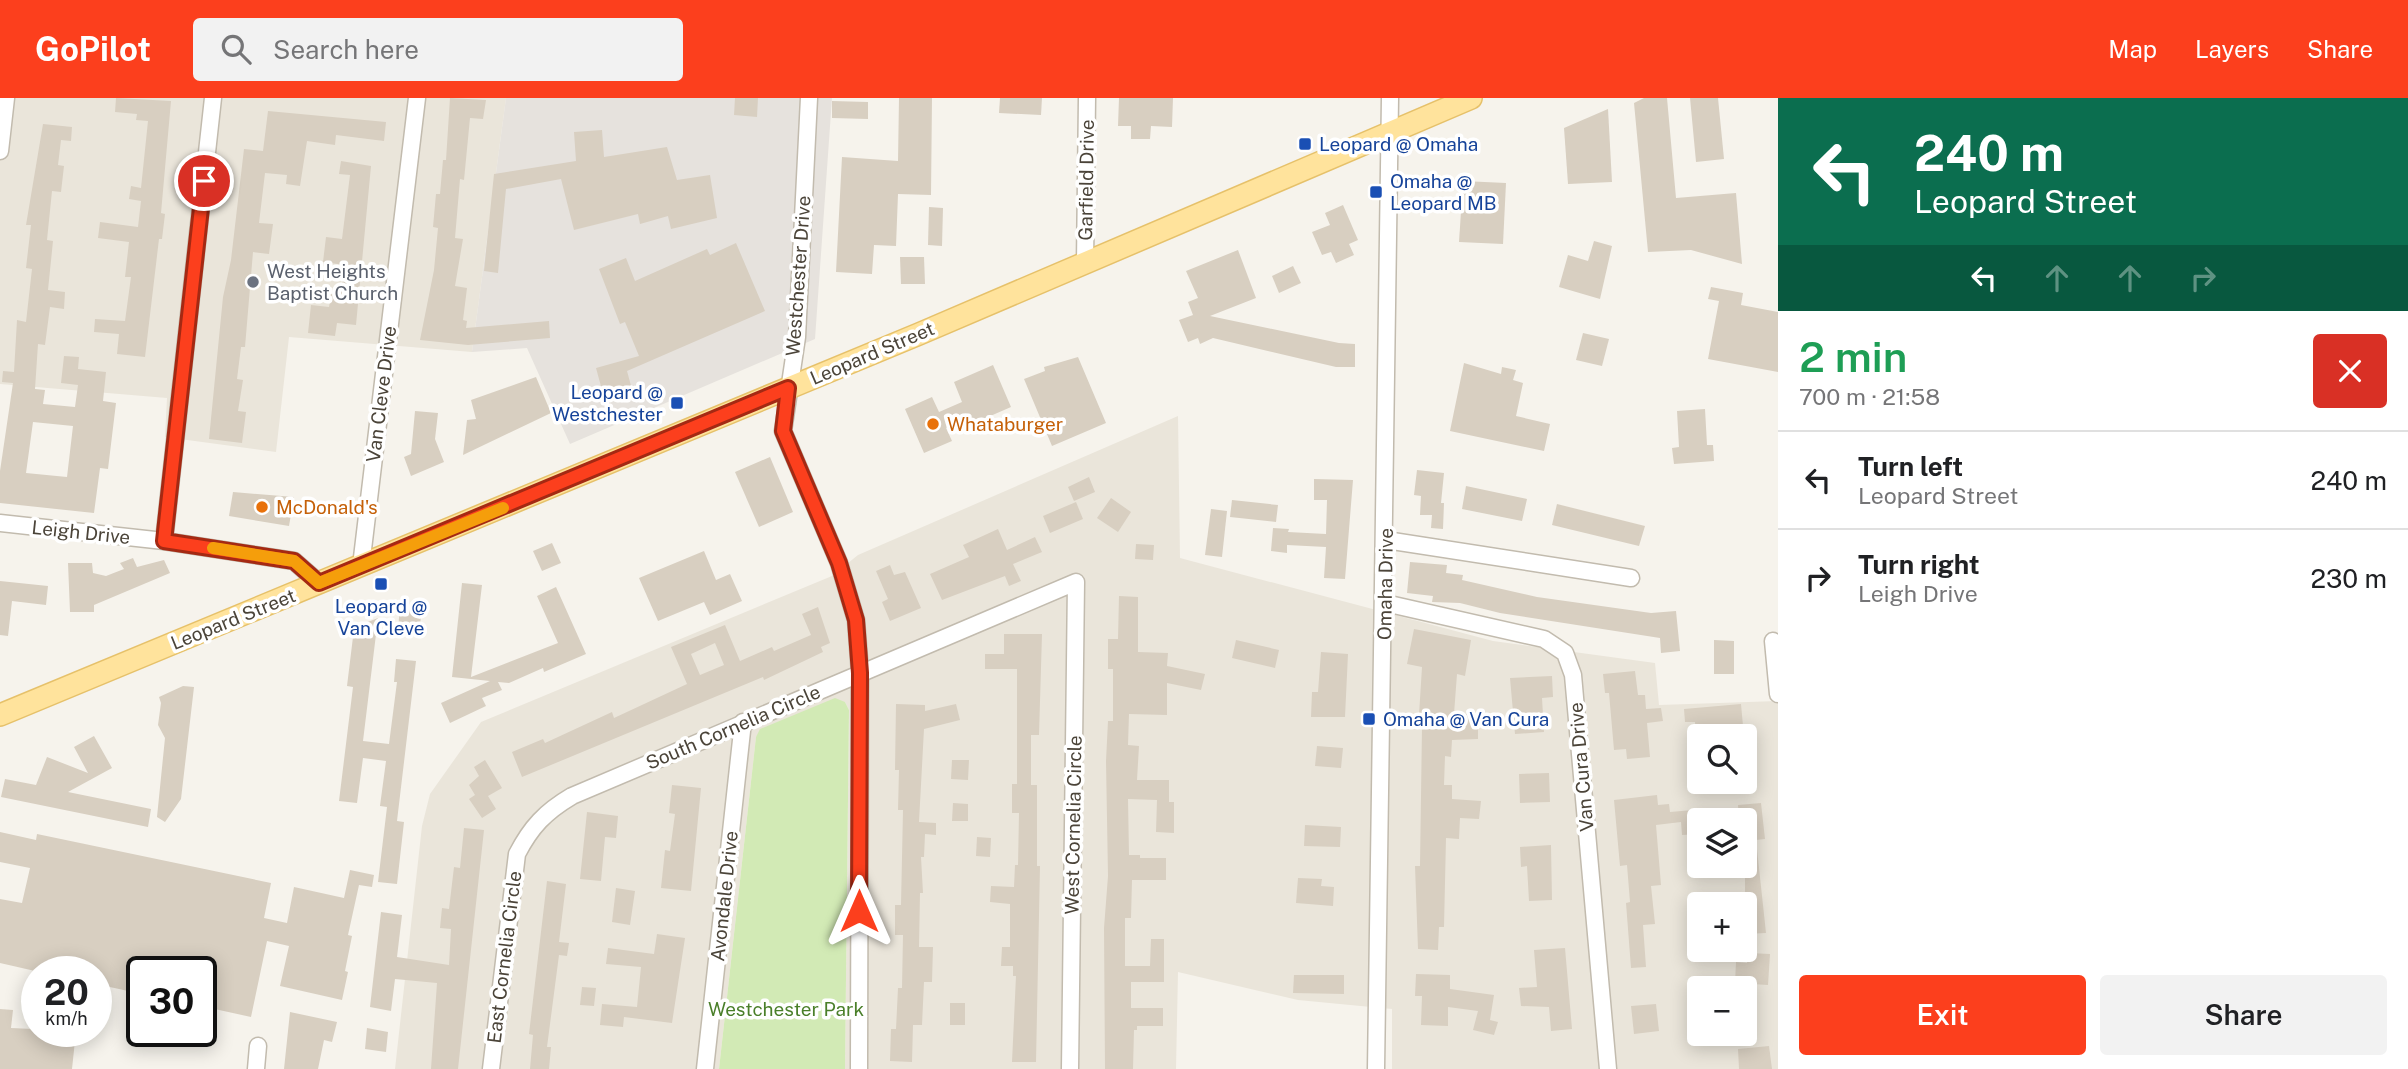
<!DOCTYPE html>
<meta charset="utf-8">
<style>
body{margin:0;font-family:"Public Sans",sans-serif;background:#f2f2f2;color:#202124;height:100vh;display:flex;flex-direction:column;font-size:26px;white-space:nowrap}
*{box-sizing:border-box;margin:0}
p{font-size:23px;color:#757577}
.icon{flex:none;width:38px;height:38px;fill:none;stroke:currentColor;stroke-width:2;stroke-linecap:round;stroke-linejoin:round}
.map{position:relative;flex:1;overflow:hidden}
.drawer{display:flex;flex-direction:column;background:#fff;width:630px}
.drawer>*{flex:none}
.hud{background:#0b6e4f;color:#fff;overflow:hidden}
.buttons{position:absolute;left:1687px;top:626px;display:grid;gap:14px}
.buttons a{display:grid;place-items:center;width:70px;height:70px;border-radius:7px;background:#fff;box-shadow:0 4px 18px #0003;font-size:35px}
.speed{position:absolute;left:21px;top:858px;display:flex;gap:14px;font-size:35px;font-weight:700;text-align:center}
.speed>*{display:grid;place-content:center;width:91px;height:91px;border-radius:50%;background:#fff;box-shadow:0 4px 18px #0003;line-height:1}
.speed small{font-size:18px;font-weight:400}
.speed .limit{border:4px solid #111;border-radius:10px;background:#fff;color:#111}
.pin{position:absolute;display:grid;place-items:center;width:60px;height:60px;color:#fff;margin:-30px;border:4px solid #fff;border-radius:50%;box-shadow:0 2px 7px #0007}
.me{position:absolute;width:77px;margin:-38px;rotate:0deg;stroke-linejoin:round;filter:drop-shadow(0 0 5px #0008)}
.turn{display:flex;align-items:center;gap:24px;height:147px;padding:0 21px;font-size:32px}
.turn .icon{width:91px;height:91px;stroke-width:2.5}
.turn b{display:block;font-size:49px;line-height:60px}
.lanes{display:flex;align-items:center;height:66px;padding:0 21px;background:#0003;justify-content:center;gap:35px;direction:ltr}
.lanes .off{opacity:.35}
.round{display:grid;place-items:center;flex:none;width:74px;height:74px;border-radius:7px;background:#f2f2f2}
.headline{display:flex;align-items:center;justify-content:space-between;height:119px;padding:0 21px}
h1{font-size:42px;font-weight:600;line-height:52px;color:#1e9e55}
.cta{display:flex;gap:14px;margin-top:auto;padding:14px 21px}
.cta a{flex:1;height:80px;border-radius:7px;background:#fc3f1d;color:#fff;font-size:28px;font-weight:600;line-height:80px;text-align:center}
.cta a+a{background:#f2f2f2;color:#202124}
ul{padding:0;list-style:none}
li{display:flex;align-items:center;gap:21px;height:98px;padding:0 21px;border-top:2px solid #e0e0e0}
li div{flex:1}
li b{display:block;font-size:26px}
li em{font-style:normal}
header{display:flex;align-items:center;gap:42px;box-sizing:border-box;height:98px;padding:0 35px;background:#fc3f1d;color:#fff}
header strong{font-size:33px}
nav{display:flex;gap:38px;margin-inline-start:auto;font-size:24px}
.search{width:490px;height:63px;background:#f2f2f2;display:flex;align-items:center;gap:18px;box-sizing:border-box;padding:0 24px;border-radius:7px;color:#757577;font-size:26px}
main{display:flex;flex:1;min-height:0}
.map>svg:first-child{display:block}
.residential{fill:#eae5da;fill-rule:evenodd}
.industrial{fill:#e6e2dd}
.green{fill:#d2eab5}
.building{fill:#d8cfc1;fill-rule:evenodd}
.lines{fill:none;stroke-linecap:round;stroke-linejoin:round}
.minor-casing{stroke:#c2bbae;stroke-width:19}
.major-casing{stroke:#e6c16a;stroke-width:24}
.minor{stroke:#fff;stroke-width:16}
.major{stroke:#ffe39c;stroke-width:21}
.route-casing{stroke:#a42913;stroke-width:18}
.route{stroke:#fc3f1d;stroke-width:12}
.slow{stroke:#f59e0b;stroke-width:12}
.transit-dot{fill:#1a4fb4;stroke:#fff;stroke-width:2.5}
.worship-dot{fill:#6b7280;stroke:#fff;stroke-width:2.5}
.food-dot{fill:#e8710a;stroke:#fff;stroke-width:2.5}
.labels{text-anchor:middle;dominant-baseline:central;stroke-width:7;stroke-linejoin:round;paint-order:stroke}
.transit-label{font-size:19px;fill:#164399;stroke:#fff;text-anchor:start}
.street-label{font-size:19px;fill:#4b4439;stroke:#fff}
.worship-label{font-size:19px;fill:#5b616d;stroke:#fff;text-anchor:start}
.food-label{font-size:19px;fill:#c56008;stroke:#fff;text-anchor:start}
.park-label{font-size:19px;fill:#4a7f2a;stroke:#fff}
</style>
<header>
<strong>GoPilot</strong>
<div class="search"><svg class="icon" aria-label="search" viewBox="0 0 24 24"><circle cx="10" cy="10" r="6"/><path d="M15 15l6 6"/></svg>Search here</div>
<nav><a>Map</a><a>Layers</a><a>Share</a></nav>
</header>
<main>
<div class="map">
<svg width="1778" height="971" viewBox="0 0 1778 971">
<rect width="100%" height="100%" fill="#f6f3ec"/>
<!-- residential -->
<g class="residential">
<polygon points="0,0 506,0 472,254 289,239 276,354 165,339 167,300 0,286"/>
<path d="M1178,318L1180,460L1493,543L1655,565L1659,607L1778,603V971H1392V911L1298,902L1178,874L1176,971H845L849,612L845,604L756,639L719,971H395L422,728L430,696L481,624L832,478L858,457ZM1699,639H1745V684H1699ZM1699,723H1745V768H1699ZM1699,807H1745V852H1699ZM1699,891H1745V936H1699Z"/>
</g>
<!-- industrial -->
<polygon class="industrial" points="506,0 832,0 815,241 570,346 527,250 472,254"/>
<!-- green -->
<polygon class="green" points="835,600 845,604 849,612 845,971 719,971 756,639 760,631"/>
<!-- building -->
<g class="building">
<polygon points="116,0 171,3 161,115 165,116 162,141 159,141 145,259 117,256 119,236 94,234 95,221 125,223 131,179 125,179 129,144 98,140 100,124 138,129 141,103 129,101 131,88 141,90 148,23 136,22 137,16 115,14"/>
<polygon points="450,0 486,2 483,21 470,20 464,82 460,81 455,140 463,141 455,188 467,190 463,222 467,223 466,230 549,223 550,240 468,247 420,242 434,172 438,130 433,129 436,96 440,96 443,62 446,62"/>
<polygon points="735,0 758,0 757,19 734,17"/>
<polygon points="899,0 932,0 931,97 898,96 896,148 874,147 872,176 836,174 842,59 898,63"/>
<polygon points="1000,0 1042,0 1041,17 999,15"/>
<polygon points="1119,0 1173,0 1172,29 1151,28 1150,41 1131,41 1131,28 1118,28"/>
<polygon points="1644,0 1667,0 1676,100 1736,95 1742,166 1691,152 1648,154 1634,5"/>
<polygon points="1690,0 1718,0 1724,61 1696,64"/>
<polygon points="832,3 868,4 868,21 832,20"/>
<polygon points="1608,11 1612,84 1568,86 1564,30"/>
<polygon points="268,13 386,24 384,43 336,37 335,47 307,43 300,88 286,86 287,77 265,75 259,125 273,126 269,156 253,154 245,249 241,249 237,281 243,282 238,313 246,314 242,345 209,341 223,199 231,162 244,51 263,53"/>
<path d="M43,26L72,29L71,43L61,42L58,67L64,68L61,94L52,93L47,142L53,143L48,192L65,194L64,211L50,209L45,247L38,246L35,291L45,292L43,306L75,309L78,287L61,285L64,258L79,259L78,271L106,274L103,303L116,305L108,371L100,370L94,415L0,405V373L13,285L2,284L3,273L14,274L17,222L26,224L32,171L26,170L31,127H26ZM33,324L73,328L67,379L26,375Z"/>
<polygon points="602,32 604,59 667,49 677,82 710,77 717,120 671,131 668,118 640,126 638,116 574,132 561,81 506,91 498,175 484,173 494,76 576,63 574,34"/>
<polygon points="341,63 371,68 356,227 337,225 335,238 308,235 311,207 329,209 332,191 341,192 345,167 323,164 326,139 342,141 350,77 339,76"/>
<polygon points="1463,83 1506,85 1503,146 1459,144"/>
<polygon points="1343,107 1358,142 1349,146 1354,157 1336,165 1331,154 1322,157 1312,134 1330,127 1325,115"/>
<polygon points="929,109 943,110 942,148 928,147"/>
<polygon points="1594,143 1612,148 1600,201 1559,189 1568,157 1588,163"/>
<polygon points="736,145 765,213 627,273 633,295 605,303 596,270 639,258 625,224 620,226 599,171 626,160 635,183 707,151 710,157"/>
<polygon points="1238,152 1256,200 1210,218 1339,245 1355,246 1355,269 1336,269 1213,240 1200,246 1198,240 1188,244 1179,222 1193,217 1188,204 1198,200 1186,173"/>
<polygon points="900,159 924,159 925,186 901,186"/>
<polygon points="1293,168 1301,185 1279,195 1272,178"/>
<polygon points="1711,189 1743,195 1741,207 1778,214 1778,274 1708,261 1719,203 1708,201"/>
<polygon points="1583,235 1609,241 1602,268 1576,262"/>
<polygon points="1078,259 1106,325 1052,348 1024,281 1045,273 1044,269"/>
<polygon points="1464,265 1501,276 1502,269 1516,272 1513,282 1523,285 1516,318 1550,326 1544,353 1450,333"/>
<polygon points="993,267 1011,309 972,326 969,319 946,330 952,343 924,355 905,311 932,299 939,314 962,304 954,284"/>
<polygon points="536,279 551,315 463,357 467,322 476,321 471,302"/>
<polygon points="1705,311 1707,347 1713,347 1714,363 1674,366 1672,350 1679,349 1677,313"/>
<polygon points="415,313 438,315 435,341 444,364 411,378 404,359 411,356"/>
<polygon points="770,359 793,414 759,429 735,374"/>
<polygon points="1417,372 1444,375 1441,405 1444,405 1443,431 1431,430 1432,417 1420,417 1421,398 1414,397"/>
<polygon points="1089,379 1095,394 1074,403 1068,389"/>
<polygon points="1314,381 1353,382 1345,481 1324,480 1326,449 1287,447 1287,455 1271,453 1273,430 1289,431 1288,434 1326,436 1327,402 1314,402"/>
<polygon points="1466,388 1527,401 1522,423 1462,411"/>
<polygon points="233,394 294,399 289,428 229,418"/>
<polygon points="1111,400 1131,414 1118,434 1097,420"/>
<polygon points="1232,402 1278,407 1276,424 1230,419"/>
<polygon points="1076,404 1083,421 1050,435 1043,418"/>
<polygon points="1557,406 1645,428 1639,448 1552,427"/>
<polygon points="1211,411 1227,413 1222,459 1205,457"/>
<polygon points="998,431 1007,452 1035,439 1042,454 1013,466 1021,483 1009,488 1005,478 942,502 930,476 969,459 963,447"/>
<polygon points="552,445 561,465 542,473 533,453"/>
<polygon points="1136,446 1154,447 1153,462 1135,461"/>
<polygon points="704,453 716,482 730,476 742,503 710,517 704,504 658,523 639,480"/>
<polygon points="133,460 137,469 164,462 170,475 94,507 94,514 70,514 68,465 92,465 93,475 106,478 124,471 120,465"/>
<polygon points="1410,464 1447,467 1446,475 1463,477 1462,482 1537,499 1651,515 1676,513 1680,553 1661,555 1660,540 1500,515 1460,505 1432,504 1433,498 1407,495"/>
<polygon points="890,467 894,477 905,474 921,510 890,523 882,504 888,501 876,473"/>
<polygon points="0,483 48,488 46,507 12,503 8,538 0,537"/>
<polygon points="462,485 482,487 471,579 558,545 537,498 556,489 586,556 544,574 543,570 509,585 498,584 502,592 482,600 486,608 450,625 441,605 490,583 452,579"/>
<polygon points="1119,498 1138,499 1138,554 1168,555 1167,568 1205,576 1201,592 1167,585 1167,617 1129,616 1128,647 1139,648 1137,682 1169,682 1169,704 1174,704 1174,735 1156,734 1157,702 1128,701 1129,757 1140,757 1140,760 1166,760 1166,782 1132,782 1131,820 1125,820 1125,868 1150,868 1151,841 1164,841 1164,884 1131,884 1131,910 1163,910 1163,928 1137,928 1137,932 1134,932 1133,971 1105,971 1104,830 1108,778 1106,663 1108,623 1113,623 1113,571 1108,571 1108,541 1118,541"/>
<polygon points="400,509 422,512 419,534 398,531"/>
<path d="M818,509L830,545L821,549L823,554L764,582L763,579L522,679L512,654L543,641L545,645L612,614L614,620L687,586L671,549L725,527L740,563L772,549L774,553L811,537L802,516ZM715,545L724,567L700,577L691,556Z"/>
<polygon points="378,520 363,643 389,646 397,584 394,584 396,561 416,563 397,723 404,724 397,786 378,784 387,709 380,708 386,663 363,660 357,705 339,703 353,589 347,588 353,539 350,531"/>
<polygon points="1414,531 1471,542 1465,578 1457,576 1454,616 1478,616 1478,641 1452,642 1451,659 1445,658 1444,687 1452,687 1452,701 1481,703 1479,721 1460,720 1459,741 1446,740 1444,829 1439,829 1438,852 1418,851 1415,768 1420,768 1422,629 1413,629 1413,617 1419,617 1422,569 1407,566"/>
<polygon points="1004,536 1042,536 1039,637 1031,637 1031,687 1037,687 1037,768 1040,768 1036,964 1012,964 1016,878 1013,878 1013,868 1001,868 1002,849 1010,849 1010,806 990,804 991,788 1014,789 1015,767 1018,767 1019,715 1012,715 1012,686 1017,686 1017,571 985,571 985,556 1004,556"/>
<polygon points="1236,542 1279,552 1275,570 1232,560"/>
<polygon points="1714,542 1734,543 1734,576 1714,576"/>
<polygon points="1321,554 1348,556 1345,619 1311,619 1312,594 1318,594"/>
<polygon points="1635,573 1638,597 1645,597 1646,611 1661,610 1663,623 1647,625 1650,659 1627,661 1626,651 1614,652 1609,595 1605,595 1603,576"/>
<polygon points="1552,578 1553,599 1542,600 1544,634 1515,636 1510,580"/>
<polygon points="183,588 194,589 181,701 165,724 157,719 165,640 158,627 161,605 159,599"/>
<polygon points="896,606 925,607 925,613 956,606 960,622 924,631 919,724 936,725 936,737 925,736 924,759 921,759 923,795 920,795 919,849 933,849 932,884 924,884 922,927 913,927 912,964 890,963 891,931 896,931 898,890 902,890 903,837 895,837 895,807 901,807 903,712 898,712 899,672 895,672"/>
<polygon points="1741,606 1744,639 1696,639 1695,624 1685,624 1684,611"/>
<polygon points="94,638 112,670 68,694 151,711 148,729 1,699 5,681 36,687 47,659 88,675 74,649"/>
<polygon points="1317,648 1343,650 1341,670 1315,668"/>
<polygon points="485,662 502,690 488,698 496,711 482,720 469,701 475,697 469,687 479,678 474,669"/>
<polygon points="952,662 969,662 968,682 951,681"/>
<polygon points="1549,675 1550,704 1520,705 1519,676"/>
<polygon points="672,687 701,690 691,793 661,790 665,752 670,753 675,716 669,715"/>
<polygon points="1657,697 1658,707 1669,706 1670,714 1716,710 1717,723 1699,723 1699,736 1682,737 1681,724 1656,727 1661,787 1651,788 1655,826 1643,827 1646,869 1631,870 1626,805 1630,804 1627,767 1620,768 1614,702"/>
<polygon points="953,705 968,706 968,723 952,723"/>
<polygon points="1761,705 1765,741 1756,742 1766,835 1745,836 1745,723 1739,723 1738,707"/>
<polygon points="587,714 618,718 616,740 605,739 601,783 580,781"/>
<polygon points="1305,727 1341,729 1340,749 1304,748"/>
<polygon points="464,730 484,732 458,971 431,971 437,885 395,881 391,913 370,909 381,814 402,817 397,859 449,867 451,831 440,830 442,810 449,811 454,769 460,770"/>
<polygon points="0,734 36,742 37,736 271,785 264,820 287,825 294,789 344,800 350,772 374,777 372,789 359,787 348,837 352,838 345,873 348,874 342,902 280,888 289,848 267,843 251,919 201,908 201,873 142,873 142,896 96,886 96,873 35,873 0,865 0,801 22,805 30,770 0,764"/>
<polygon points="977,739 991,740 990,759 976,758"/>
<polygon points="1551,747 1552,802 1529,803 1527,768 1521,769 1520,749"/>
<polygon points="1298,780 1322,781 1321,788 1334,789 1333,808 1296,805"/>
<polygon points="547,783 566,786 559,844 569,845 567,858 559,857 547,949 551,949 549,971 530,971 533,937 529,936"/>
<polygon points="616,790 635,793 630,827 612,824"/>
<polygon points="657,836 685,840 672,925 624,919 623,929 600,927 602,906 637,909 641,869 606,866 608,850 654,856"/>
<polygon points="1565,850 1572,931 1551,933 1549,909 1521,908 1519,890 1537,889 1534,852"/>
<polygon points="1748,855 1770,856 1768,887 1735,885 1736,864 1747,865"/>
<polygon points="1416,876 1450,877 1450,891 1494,897 1490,922 1498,924 1494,937 1473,932 1478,913 1448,909 1448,928 1421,927 1422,898 1415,898"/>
<polygon points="1294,877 1344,877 1344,896 1293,895"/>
<polygon points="582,889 596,890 594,908 580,907"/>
<rect x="950" y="905" width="15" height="22"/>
<polygon points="1656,906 1659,933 1634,936 1631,908"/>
<polygon points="0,911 13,912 11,930 76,933 72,971 0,971"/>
<polygon points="290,914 337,924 332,944 324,942 318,971 284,971"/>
<polygon points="367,930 388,934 386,954 365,951"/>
<polygon points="1769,948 1772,971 1739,971 1738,951"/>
</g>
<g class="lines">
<!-- minor casing -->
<g class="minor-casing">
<g id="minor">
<polyline points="809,0 797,239 783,333 839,465 856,522 860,575 859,971"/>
<polyline points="0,53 6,0"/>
<polyline points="1085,165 1087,0"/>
<polyline points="0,425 164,443 294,463 319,485"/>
<polyline points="1386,442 1631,480"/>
<polyline points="164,443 213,0"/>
<polyline points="361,468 417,0"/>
<polyline points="1385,505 1544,541 1565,555 1573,577 1608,971"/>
<polyline points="1773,543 1778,596"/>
<polyline points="256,971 258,948"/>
<path d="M491,971L517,756C531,729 545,714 572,698L1076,484L1070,971"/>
<polyline points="705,971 743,624"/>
<polyline points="1376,971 1390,0"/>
</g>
</g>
<!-- major casing -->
<g class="major-casing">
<polyline id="major" points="0,617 919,236 1471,0"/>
</g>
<!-- minor -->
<use href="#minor" class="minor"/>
<!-- major -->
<use href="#major" class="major"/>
</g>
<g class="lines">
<!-- route casing -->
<g class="route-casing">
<polyline id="route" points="204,83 164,443 294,463 319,485 788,290 783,333 839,465 856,522 860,575 859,813"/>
</g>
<!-- route -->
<use href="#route" class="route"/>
<!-- slow -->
<polyline class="slow" points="213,450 294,463 319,485 503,410"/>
</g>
<!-- markers -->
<g class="transit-dot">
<rect x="1298" y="39" width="14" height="14" rx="3.5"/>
<rect x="1369" y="87" width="14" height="14" rx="3.5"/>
<rect x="670" y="298" width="14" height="14" rx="3.5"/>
<rect x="374" y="479" width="14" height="14" rx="3.5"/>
<rect x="1362" y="614" width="14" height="14" rx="3.5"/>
</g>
<circle class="worship-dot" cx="253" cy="184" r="7"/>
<g class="food-dot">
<circle cx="933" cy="326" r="7"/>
<circle cx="262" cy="409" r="7"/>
</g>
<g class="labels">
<!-- transit labels -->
<g class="transit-label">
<text x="1319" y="46">Leopard @ Omaha</text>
<text x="1390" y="83">Omaha @<tspan x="1390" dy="22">Leopard MB</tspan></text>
<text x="663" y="294" text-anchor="end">Leopard @<tspan x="663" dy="22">Westchester</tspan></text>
<text x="381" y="508" text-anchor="middle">Leopard @<tspan x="381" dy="22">Van Cleve</tspan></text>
<text x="1383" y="621">Omaha @ Van Cura</text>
</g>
<!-- street labels -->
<g class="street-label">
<text transform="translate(1086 82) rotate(-89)">Garfield Drive</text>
<text transform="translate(798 178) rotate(-86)">Westchester Drive</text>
<text transform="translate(872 255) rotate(-23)">Leopard Street</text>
<text transform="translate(381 296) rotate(-83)">Van Cleve Drive</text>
<text transform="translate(81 434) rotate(6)">Leigh Drive</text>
<text transform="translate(1385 486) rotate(-89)">Omaha Drive</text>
<text transform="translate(233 521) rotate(-22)">Leopard Street</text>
<text transform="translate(733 629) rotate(-23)">South Cornelia Circle</text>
<text transform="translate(1581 669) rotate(-95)">Van Cura Drive</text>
<text transform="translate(1073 727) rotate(-89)">West Cornelia Circle</text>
<text transform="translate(724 798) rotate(-84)">Avondale Drive</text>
<text transform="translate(504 859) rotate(-83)">East Cornelia Circle</text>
</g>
<!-- worship labels -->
<g class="worship-label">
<text x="267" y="173">West Heights<tspan x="267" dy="22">Baptist Church</tspan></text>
</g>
<!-- food labels -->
<g class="food-label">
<text x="947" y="326">Whataburger</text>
<text x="276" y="409">McDonald's</text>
</g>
<!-- park labels -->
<g class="park-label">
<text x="786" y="911">Westchester Park</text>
</g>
</g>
</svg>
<div class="buttons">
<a><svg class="icon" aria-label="search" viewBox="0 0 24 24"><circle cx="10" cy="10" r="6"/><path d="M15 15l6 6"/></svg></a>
<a><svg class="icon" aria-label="layers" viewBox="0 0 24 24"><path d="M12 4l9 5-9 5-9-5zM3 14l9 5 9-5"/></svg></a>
<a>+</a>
<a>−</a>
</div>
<div class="speed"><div>20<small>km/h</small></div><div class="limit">30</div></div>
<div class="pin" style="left:204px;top:83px;background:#d93025"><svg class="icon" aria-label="arrive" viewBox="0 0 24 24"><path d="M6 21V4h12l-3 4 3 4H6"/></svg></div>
<svg class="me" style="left:859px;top:813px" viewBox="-20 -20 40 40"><path d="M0-17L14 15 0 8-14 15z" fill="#fc3f1d" stroke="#fff" stroke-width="4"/></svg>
</div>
<section class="drawer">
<div class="hud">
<div class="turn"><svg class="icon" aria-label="left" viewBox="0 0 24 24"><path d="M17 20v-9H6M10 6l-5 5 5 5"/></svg><div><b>240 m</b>Leopard Street</div></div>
<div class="lanes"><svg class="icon" aria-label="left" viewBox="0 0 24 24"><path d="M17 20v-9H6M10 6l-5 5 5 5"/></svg><svg class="icon off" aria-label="ahead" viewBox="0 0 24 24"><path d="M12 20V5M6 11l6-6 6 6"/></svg><svg class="icon off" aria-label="ahead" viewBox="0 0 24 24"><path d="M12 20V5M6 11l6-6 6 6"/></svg><svg class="icon off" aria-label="right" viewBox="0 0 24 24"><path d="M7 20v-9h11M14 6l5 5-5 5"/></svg></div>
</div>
<div class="headline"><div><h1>2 min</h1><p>700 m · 21:58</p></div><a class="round" style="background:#d93025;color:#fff"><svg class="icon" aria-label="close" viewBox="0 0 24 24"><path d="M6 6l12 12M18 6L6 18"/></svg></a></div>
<ul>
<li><svg class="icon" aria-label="left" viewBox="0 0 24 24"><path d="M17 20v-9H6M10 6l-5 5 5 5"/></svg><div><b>Turn left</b><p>Leopard Street</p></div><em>240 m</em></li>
<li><svg class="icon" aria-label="right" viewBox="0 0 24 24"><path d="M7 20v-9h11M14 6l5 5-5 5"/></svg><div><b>Turn right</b><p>Leigh Drive</p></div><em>230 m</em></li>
</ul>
<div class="cta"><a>Exit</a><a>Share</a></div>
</section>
</main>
